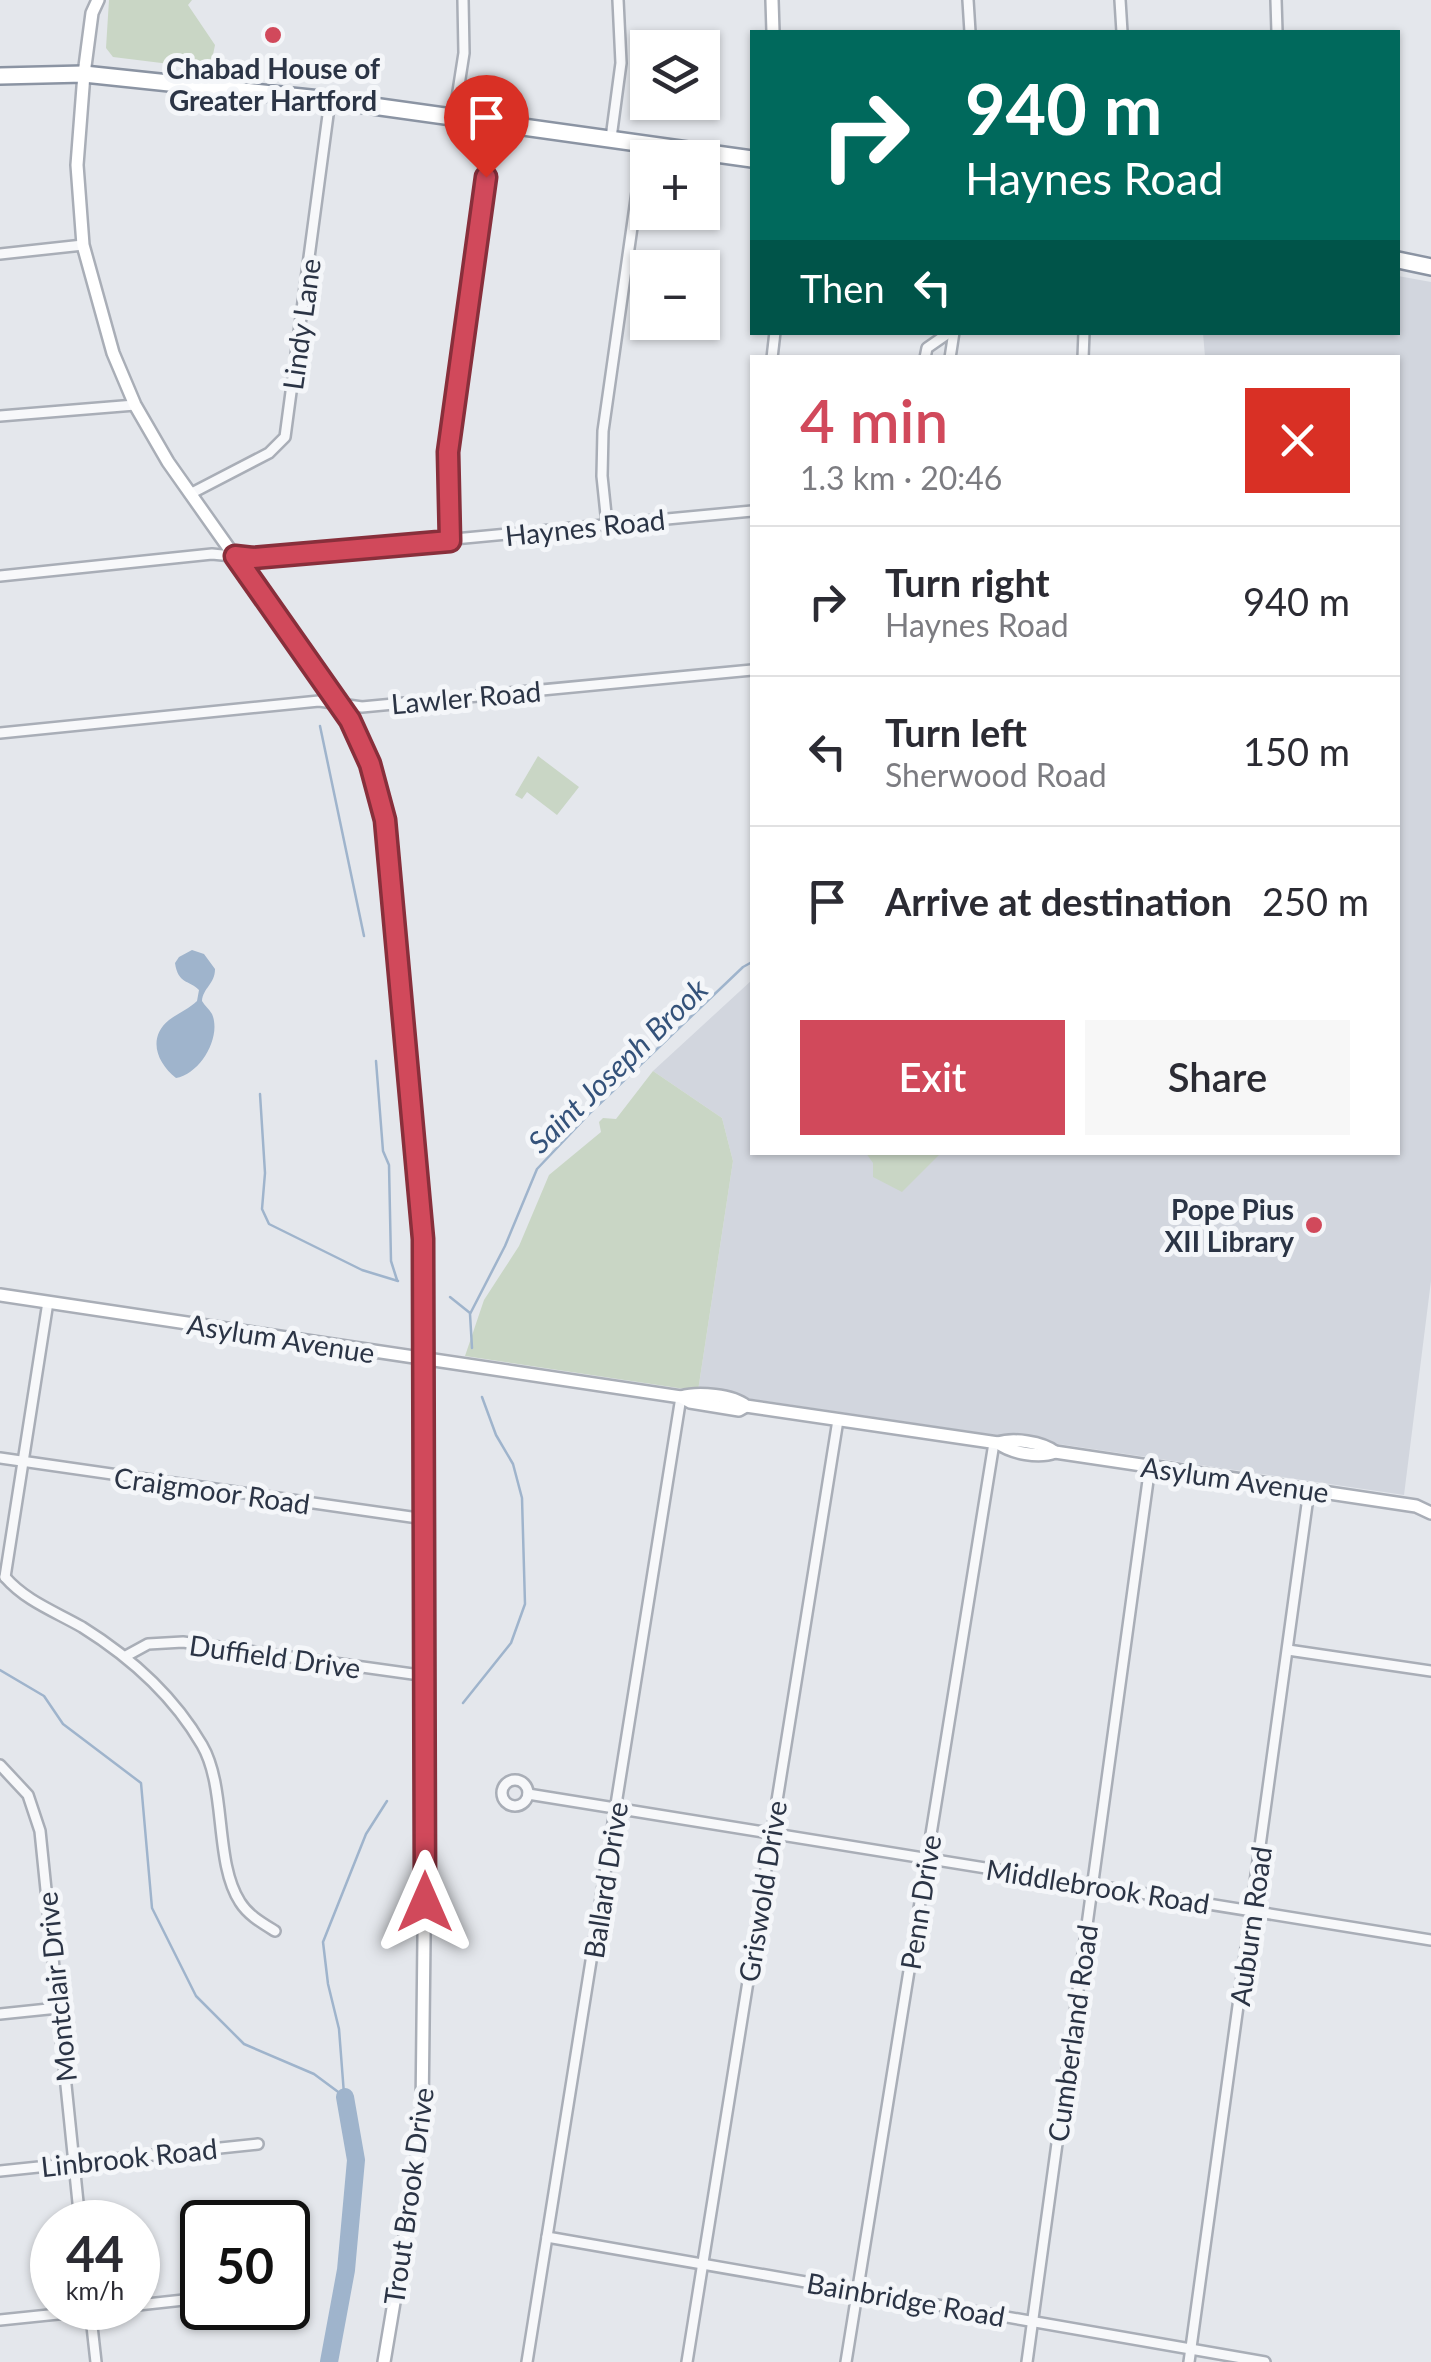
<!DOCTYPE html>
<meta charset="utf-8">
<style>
body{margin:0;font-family:Lato,sans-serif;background:#f7f7f7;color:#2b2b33;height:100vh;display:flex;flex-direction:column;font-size:38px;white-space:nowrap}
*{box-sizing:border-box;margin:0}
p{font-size:32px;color:#7c7c81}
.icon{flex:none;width:55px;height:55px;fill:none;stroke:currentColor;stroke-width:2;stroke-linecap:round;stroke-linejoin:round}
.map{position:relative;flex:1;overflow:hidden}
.panel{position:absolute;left:750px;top:355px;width:650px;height:800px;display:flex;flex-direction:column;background:#fff;border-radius:0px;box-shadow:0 2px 8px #0004}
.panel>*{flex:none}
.banner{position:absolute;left:750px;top:30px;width:650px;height:305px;border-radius:0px;box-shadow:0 2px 8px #0004;background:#00695c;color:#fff;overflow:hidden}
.buttons{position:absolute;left:630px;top:30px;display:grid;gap:20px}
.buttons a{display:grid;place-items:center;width:90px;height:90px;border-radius:0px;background:#fff;box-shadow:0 2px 8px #0004;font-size:50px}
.speed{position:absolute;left:30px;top:2200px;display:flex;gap:20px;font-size:50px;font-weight:700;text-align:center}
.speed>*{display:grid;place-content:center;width:130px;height:130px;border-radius:50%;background:#fff;box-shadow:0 2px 8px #0004;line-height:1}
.speed small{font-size:25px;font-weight:400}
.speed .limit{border:5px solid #111;border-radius:15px;background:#fff;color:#111}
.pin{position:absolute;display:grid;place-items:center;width:85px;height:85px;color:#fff;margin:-102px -42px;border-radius:50% 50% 50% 0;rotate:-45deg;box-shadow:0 0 10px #0007}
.pin .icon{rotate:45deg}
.me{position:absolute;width:110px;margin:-55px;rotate:0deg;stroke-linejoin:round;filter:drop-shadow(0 0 8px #0008)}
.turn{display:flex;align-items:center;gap:35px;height:210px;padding:0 50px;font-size:45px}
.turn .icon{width:130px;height:130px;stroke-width:2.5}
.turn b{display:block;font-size:70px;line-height:85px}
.then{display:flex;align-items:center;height:95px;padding:0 50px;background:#0003;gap:20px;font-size:38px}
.round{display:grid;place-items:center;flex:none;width:105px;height:105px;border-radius:0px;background:#f7f7f7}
.head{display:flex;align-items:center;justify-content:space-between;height:170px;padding:0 50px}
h1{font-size:60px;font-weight:600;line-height:75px;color:#d1495b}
.button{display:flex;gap:20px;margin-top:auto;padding:20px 50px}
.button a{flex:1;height:115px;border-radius:0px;background:#d1495b;color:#fff;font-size:40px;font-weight:600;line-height:115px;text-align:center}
.button a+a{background:#f7f7f7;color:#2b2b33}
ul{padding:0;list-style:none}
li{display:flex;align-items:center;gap:30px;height:150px;padding:0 50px;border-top:2px solid #e1e1e2}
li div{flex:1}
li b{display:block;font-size:38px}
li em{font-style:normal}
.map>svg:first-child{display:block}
.built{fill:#d2d6de}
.green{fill:#c9d6c5}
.water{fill:#9fb4cc}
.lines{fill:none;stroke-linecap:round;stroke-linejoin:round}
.stream{stroke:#9fb4cc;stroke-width:2.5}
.river{stroke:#9fb4cc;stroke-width:18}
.street-casing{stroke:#a9aeb7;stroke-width:14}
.secondary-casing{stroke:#a9aeb7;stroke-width:16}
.highway-casing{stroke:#8b94a3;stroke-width:20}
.street{stroke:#f7f8fa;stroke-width:9}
.secondary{stroke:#fff;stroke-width:11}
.highway{stroke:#fff;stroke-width:15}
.route-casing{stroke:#882f3b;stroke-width:25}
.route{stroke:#d1495b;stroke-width:18}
.poi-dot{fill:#d1495b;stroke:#f4f6f9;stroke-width:4}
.labels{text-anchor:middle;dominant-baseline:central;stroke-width:10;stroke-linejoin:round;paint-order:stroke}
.poi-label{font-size:28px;font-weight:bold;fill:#2b3445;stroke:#f4f6f9}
.street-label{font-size:28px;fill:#2b3445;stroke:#f4f6f9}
.water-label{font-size:30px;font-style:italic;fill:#34527a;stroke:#f4f6f9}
</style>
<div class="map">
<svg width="1431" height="2362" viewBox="0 0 1431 2362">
<rect width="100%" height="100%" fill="#e4e7ec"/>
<!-- built -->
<polygon class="built" points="1398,276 1431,282 1431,1281 1404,1495 698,1391 733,1161 722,1118 653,1071 752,980 752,1152 1398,1152 1398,358 1205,357 1203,333 1398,332"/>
<!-- green -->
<g class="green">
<polygon points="109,0 192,0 188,5 215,45 210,69 113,57 106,48"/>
<polygon points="538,756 579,787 557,815 527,792 522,799 515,795"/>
<polygon points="653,1071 722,1118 733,1161 698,1391 465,1356 484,1300 519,1246 549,1175 601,1132 599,1122 603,1118 616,1119"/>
<polygon points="866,1153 941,1153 902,1192 873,1177 873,1163"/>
</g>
<!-- water -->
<path class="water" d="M192,950L204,954L215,969C215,984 203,988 202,1001C205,1006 209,1009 212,1014C222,1037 200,1074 176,1078C157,1063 147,1038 169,1020C178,1013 189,1009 197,1001L199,990C189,980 178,984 175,963L179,957Z"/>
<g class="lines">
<!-- stream -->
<g class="stream">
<polyline points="320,726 364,936"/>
<polyline points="376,1061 383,1151 389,1165 391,1261 397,1280"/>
<polyline points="260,1094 265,1173 262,1209 269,1224 362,1270 398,1281"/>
<polyline points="450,1297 470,1313"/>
<polyline points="472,1348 470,1314 505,1246 537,1169 591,1112 743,967 752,962"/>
<polyline points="0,1670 44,1696 63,1724 141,1783 152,1908 196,1996 244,2044 314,2074 345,2097"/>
<polyline points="463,1703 511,1643 525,1604 522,1498 513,1464 496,1435 482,1397"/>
<polyline points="344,2094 339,2029 328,1984 323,1942 366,1834 387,1801"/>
</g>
<!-- river -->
<polyline class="river" points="329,2362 346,2270 356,2160 345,2097"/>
<!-- street casing -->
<g class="street-casing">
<g id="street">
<polyline points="968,0 970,32"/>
<polyline points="1120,0 1122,32"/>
<polyline points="1276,0 1277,32"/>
<polyline points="454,117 464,53 463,0"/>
<polyline points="611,138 621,63 618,0"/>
<polyline points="0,254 83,245"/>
<polyline points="772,358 775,332"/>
<polyline points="925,358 927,348 950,332"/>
<polyline points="950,358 954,332"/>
<polyline points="1083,358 1084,332"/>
<polyline points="0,416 135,405"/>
<polyline points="190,494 269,453 285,437 330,100"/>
<polyline points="607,524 602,476 603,431 644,143"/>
<polyline points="450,541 448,452 494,123"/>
<polyline points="0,576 212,554 253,558 752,511"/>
<polyline points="0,733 319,701 362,707 752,670"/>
<polyline points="0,1458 425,1519"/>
<path d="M5,1577C26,1601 54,1611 82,1627C130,1657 173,1695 202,1745C227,1788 214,1862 240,1902C248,1915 262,1923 275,1931"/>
<polyline points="5,1577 48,1302"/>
<polyline points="1288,1650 1431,1671"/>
<polyline points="126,1656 148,1644 183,1642 427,1676"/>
<polyline points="0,1765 28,1795 40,1831 80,2222"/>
<circle cx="515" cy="1793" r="13"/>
<polyline points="528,1794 1431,1940"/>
<polyline points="0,2014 58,2008"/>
<polyline points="0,2171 258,2144"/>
<polyline points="547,2237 1265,2362"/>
<polyline points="138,2305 202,2298"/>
<polyline points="90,2308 96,2362"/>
<polyline points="0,2320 116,2308"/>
<polyline points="527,2362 681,1397"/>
<polyline points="687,2362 838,1420"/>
<polyline points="846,2362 994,1443"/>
<polyline points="1027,2362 1150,1466"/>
<polyline points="1189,2362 1309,1490"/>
</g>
</g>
<!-- secondary casing -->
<g class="secondary-casing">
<g id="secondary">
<polyline points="98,0 92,13 84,74 77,165 83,245 113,353 135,405 168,462 350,720 371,764 385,820 423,1239 427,1676 422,2113 413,2189 384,2362"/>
<polyline points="772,0 773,32"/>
<polyline points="0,1295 681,1397 690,1402 739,1410 746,1406"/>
<path d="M681,1397C698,1392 733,1395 746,1406L998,1443C1013,1438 1042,1442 1055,1452"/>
<path d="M998,1443C1011,1453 1039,1458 1055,1452L1416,1506L1431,1513"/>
</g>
</g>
<!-- highway casing -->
<g class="highway-casing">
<g id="highway">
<polyline points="0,76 84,74 330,100 752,159"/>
<polyline points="1398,260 1431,267"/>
</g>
</g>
<!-- street -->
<use href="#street" class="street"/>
<!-- secondary -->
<use href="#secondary" class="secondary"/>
<!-- highway -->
<use href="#highway" class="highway"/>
</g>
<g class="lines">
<!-- route casing -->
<g class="route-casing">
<polyline id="route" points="425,1902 423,1239 385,820 370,764 350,720 235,556 253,558 450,541 448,452 486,177"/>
</g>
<!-- route -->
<use href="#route" class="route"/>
</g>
<!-- markers -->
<g class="poi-dot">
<circle cx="273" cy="35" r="10"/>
<circle cx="1314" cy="1225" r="10"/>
</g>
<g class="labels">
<!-- poi labels -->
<g class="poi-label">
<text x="273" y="68">Chabad House of<tspan x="273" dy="32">Greater Hartford</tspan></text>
<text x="1294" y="1209" text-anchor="end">Pope Pius<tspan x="1294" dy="32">XII Library</tspan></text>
</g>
<!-- street labels -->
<g class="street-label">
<text transform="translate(301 324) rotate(-82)">Lindy Lane</text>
<text transform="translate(585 527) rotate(-6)">Haynes Road</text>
<text transform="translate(466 697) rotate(-5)">Lawler Road</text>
<text transform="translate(281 1338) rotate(9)">Asylum Avenue</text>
<text transform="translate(1235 1479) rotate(8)">Asylum Avenue</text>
<text transform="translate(212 1490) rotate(8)">Craigmoor Road</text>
<text transform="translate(275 1656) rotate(8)">Duffield Drive</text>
<text transform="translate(605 1880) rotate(-81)">Ballard Drive</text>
<text transform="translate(1098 1886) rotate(9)">Middlebrook Road</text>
<text transform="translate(762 1891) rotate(-81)">Griswold Drive</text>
<text transform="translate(920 1902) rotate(-81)">Penn Drive</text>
<text transform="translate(1250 1926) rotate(-82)">Auburn Road</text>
<text transform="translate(56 1987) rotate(-96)">Montclair Drive</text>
<text transform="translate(1072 2033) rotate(-82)">Cumberland Road</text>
<text transform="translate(129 2157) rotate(-6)">Linbrook Road</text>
<text transform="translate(408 2196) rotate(-82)">Trout Brook Drive</text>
<text transform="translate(906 2299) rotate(10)">Bainbridge Road</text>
</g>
<!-- water labels -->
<g class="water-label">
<text transform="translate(617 1065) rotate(-44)">Saint Joseph Brook</text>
</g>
</g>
</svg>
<div class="buttons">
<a><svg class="icon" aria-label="layers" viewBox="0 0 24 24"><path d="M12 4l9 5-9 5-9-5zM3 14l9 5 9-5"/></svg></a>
<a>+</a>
<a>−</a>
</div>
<div class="speed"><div>44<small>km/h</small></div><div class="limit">50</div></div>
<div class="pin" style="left:486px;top:177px;background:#d93025"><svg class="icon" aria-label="arrive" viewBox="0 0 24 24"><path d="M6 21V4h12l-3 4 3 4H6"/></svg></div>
<svg class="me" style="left:425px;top:1902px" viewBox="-20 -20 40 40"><path d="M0-17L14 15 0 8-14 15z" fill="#d1495b" stroke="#fff" stroke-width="4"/></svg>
<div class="banner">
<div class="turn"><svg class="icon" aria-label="right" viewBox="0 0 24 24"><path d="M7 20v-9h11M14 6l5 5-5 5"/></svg><div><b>940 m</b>Haynes Road</div></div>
<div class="then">Then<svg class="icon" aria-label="left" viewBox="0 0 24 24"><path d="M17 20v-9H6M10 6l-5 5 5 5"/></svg></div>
</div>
<section class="panel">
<div class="head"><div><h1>4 min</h1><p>1.3 km · 20:46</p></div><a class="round" style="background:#d93025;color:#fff"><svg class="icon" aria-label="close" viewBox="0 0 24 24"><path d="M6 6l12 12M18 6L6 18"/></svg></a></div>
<ul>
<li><svg class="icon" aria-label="right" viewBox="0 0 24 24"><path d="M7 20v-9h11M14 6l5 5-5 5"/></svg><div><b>Turn right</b><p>Haynes Road</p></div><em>940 m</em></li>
<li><svg class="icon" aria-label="left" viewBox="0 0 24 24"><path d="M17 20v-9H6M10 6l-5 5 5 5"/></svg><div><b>Turn left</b><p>Sherwood Road</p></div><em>150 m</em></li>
<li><svg class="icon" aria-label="arrive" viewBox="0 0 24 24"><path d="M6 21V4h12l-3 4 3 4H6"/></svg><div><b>Arrive at destination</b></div><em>250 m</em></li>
</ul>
<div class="button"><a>Exit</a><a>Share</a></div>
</section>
</div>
